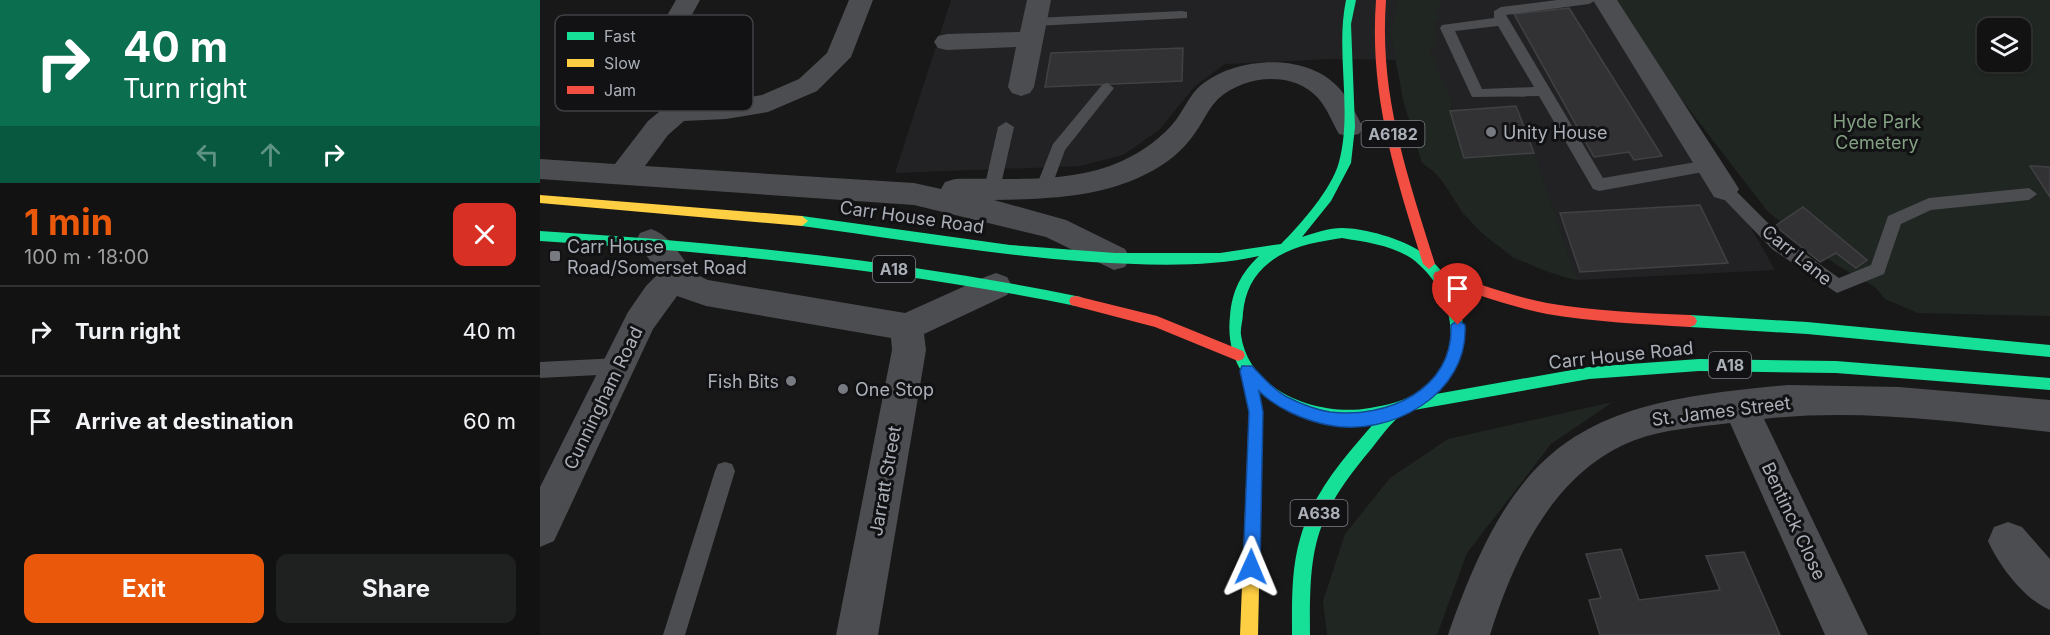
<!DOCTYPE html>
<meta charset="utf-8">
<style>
body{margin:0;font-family:Inter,sans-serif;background:#1f2020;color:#f1f3f6;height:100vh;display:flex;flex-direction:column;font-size:22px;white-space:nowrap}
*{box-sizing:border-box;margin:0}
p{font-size:20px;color:#9c9e9f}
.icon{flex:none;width:33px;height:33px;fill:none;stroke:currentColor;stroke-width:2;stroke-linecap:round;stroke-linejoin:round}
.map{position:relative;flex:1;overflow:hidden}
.details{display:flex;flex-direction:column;background:#121212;width:540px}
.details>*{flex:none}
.guide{background:#0b6e4f;color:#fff;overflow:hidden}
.tools{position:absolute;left:1437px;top:18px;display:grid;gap:12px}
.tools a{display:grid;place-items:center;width:54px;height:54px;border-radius:12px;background:#121212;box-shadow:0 2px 4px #0004,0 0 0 2px #313232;font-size:30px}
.pin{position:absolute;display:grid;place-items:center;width:51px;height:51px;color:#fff;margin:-62px -26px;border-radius:50% 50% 50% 0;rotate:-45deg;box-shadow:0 0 6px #0007}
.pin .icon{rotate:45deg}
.me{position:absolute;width:66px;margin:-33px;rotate:1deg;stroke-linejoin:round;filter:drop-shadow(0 0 4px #0008)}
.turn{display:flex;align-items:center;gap:21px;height:126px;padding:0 24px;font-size:27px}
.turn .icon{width:78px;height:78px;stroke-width:2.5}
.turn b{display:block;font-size:42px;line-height:51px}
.lanes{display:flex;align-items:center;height:57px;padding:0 24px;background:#0003;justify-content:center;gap:30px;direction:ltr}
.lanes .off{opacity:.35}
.round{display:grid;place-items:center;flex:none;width:63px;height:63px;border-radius:12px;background:#1f2020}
.head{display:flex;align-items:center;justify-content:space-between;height:102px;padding:0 24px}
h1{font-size:36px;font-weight:700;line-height:45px;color:#ea580c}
.primary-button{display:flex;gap:12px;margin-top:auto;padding:12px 24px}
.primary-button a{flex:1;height:69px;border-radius:12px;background:#ea580c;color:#fff;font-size:24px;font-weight:700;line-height:69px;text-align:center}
.primary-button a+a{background:#1f2020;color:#f1f3f6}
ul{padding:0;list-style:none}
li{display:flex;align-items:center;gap:18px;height:90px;padding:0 24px;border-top:2px solid #313232}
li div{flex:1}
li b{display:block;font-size:22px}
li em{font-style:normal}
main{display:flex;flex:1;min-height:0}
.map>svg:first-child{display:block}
.built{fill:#222224}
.green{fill:#202621;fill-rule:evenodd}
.building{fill:#323234;stroke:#404144;stroke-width:1.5}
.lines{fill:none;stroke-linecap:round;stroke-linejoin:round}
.lane{fill:#4c4d50;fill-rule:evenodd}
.street{fill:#4c4d50;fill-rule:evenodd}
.fast{fill:#16e098;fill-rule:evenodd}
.slow{fill:#ffcf43;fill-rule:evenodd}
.jam{fill:#f24e42;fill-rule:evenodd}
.route{fill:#1a73e8;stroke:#114b97;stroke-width:1.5}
.poi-dot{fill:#777a80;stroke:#121214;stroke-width:2}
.labels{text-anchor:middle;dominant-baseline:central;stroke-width:6;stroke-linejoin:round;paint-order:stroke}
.shield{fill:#121214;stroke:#7c8087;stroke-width:1.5}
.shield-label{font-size:16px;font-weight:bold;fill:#aaafb8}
.park-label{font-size:18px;fill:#83a182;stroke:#121214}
.poi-label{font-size:18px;fill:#aaafb8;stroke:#121214;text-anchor:start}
.street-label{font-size:18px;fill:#aaafb8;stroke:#121214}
.key{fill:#121214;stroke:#404145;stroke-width:1.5}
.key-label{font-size:16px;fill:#aaafb8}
</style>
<main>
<section class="details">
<div class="guide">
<div class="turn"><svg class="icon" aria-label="right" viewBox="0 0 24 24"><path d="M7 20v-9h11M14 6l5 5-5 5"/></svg><div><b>40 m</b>Turn right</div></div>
<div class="lanes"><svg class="icon off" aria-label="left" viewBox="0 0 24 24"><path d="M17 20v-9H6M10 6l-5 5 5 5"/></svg><svg class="icon off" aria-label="ahead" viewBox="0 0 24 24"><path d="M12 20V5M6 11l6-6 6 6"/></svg><svg class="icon" aria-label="right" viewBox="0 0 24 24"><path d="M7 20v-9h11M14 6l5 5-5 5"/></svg></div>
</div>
<div class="head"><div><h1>1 min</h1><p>100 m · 18:00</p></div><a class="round" style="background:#d93025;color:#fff"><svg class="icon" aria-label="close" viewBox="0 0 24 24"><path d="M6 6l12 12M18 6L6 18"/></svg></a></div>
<ul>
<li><svg class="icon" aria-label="right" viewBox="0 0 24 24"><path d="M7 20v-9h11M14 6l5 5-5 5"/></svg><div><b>Turn right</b></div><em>40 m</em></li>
<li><svg class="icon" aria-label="arrive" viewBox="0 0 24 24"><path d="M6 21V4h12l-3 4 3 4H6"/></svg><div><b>Arrive at destination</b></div><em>60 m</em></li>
</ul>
<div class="primary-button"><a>Exit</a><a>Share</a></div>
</section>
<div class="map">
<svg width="1510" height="635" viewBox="0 0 1510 635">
<rect width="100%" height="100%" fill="#181818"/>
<!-- built -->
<polygon class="built" points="411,0 1065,0 1175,165 1235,270 1038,280 973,258 923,214 899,175 882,163 863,100 856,60 791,59 685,64 655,86 619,130 583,155 540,166 355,173"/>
<!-- green -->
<g class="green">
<path d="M858,0H898L902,9L896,11L900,19H895L896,45L889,48L912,102L910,111L924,157L994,153L1037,280C994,271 950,248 923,212C908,192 904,177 882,163L863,99L851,35Z"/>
<path d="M1065,0H1510V316L1378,313L1345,299L1335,287L1295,264L1228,212ZM1448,28H1480V62H1448Z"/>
<polygon points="1073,402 1011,444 927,553 897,635 787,635 783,601 805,534 850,478 908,439"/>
</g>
<!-- building -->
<g class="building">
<polygon points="1029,8 1122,156 1094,160 1089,152 1054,157 974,14"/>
<polygon points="643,48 642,81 505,87 511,53"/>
<polygon points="976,106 994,153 924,158 910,111"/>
<polygon points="1490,166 1510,167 1510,197"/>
<polygon points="1160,205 1188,263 1040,272 1020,213"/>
<polygon points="1263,207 1327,260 1316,268 1296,253 1280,262 1235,226"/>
<polygon points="1081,549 1099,600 1180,590 1166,556 1204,552 1240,635 1060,635 1049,600 1061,598 1046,554"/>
</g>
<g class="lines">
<!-- lane -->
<g class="lane">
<path d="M1017,0H1056L1049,4L966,15L1063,178L1168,160L1174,162L1176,166L1174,170L1059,191L1053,189L999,96L932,97L900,28L902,25L954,18V11L961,7ZM958,26L994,87L942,89L915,31Z"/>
<polygon points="642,11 647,12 647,18 495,26 488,22 495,18"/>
<polygon points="567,83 574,88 525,150 510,191 498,191 496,187 513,144 562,85"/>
<polygon points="466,122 474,127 460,189 452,195 444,189 458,127"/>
<polygon points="1184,183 1190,185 1244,239 1299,278 1331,265 1348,216 1389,198 1489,188 1497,194 1489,200 1391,210 1361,224 1344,274 1297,293 1232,249 1178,193 1176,189"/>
<polygon points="78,358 85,360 87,366 85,372 78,374 0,378 0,362"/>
<polygon points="185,462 192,464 195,471 145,635 123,635 175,471 178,464"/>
</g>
<!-- street -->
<g class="street">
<path d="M136,0H160L121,71L127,91L143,103L186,101L222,95L259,79L287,53L309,0H333L311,57L277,91L228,112L186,119L144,121L128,135L105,166L374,183L401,189L405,182L415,179C469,178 532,184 582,161C602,152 623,137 636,120C644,109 650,95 660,86C694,57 763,52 796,85C808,96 815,113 823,127L819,134L809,136L799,134C792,122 787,108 778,98C753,70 704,75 678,99C668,109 663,122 655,133C643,151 625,165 606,174C560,198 504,199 454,200L526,220L585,249L590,258L585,267L574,270L506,237L374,205L0,179V159L75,164L108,121L119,112L102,95L95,71Z"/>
<polygon points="487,0 511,0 494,87 490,93 481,96 472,93 468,87 476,47 407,50 398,48 394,42 398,36 407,34 480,32"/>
<polygon points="1053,0 1077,0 1194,181 1199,189 1194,197 1184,200 1174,197"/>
<path d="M111,229C137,237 143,271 168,280L365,313L445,277L456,273L467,277L472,286L467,295L384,334L386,350L338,635H296L352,350L351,338L166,306L137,296L113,329L14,541L0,547V487L88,312L106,286L119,273L96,241L100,233Z"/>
<path d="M1248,385L1359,387L1510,400V432C1416,422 1318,408 1224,419L1328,635H1285L1190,423C1159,427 1125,429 1095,440C1014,471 974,558 950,635H908C977,436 1044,402 1248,385Z"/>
<path d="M1468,522L1482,527L1510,559V610C1485,600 1459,566 1448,541L1454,527Z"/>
</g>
<!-- fast -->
<g class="fast">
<path d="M806,0H816L811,24L815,127L811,163L791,201L762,237C774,233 789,228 802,228C824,228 863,239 881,252C926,283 941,355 896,394L1049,367L1159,359L1296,361L1510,378V390L1296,373L1159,371L1049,379L874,410L871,409C854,417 844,433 832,448C774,517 769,546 770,635H752C752,603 751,570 760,539C772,493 806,455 837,420C769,432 681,397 690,316C692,291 701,273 719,256C665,268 607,265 551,262C454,255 358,239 262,226L256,221L262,216L470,245L575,253H680L741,244C760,225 792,189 799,162C813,109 795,53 806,0ZM802,238C825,242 851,245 871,258C903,281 921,326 904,362C899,374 890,382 880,390C867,401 847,405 830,408C780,417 709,393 701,335C700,329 703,320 703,313C705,292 713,275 730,262C750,246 777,242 802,238Z"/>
<path d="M0,231C180,242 359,260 536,296L541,297L543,301L541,305L536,306C359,270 180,252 0,241Z"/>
<polygon points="1150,315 1267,322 1510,345 1510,357 1267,334 1150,327 1145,325 1143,321 1145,317"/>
</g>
<!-- slow -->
<g class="slow">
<polygon points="0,195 262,216 268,221 262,226 0,203"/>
<polygon points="707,365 712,367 714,371 723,412 718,635 700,635 709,412 700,371 702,367"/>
</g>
<!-- jam -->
<g class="jam">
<path d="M836,0H846C839,96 867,174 895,264L889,269L883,264C855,174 829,96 836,0Z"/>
<path d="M900,271C935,282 970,296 1007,303C1054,311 1102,313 1150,315L1155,317L1157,321L1155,325L1150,327C1102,324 1054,322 1007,314C968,306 932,293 895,280L893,276L895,272Z"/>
<polygon points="536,296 617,316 703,351 705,355 703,359 698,361 615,327 531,305 529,301 531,297"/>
</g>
</g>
<!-- route -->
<path class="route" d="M918,320L925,325C929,394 850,438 788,425C763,420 736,408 719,391L723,412L720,567L717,573L711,575L705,573L703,567L709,412L700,371L702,366H712C722,376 734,391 747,397C759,403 777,410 790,412C846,419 914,390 911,325Z"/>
<!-- markers -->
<g class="poi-dot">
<circle cx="951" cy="132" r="6"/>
<rect x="9" y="250" width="12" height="12" rx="3"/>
<circle cx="251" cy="381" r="6"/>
<circle cx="303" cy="389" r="6"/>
</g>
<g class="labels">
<!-- shield labels -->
<g class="shield">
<rect x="821.5" y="121" width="63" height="26" rx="4.5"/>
<rect x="333" y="256" width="42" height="26" rx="4.5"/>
<rect x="1169" y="352" width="42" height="26" rx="4.5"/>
<rect x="750.5" y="500" width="57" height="26" rx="4.5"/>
</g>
<g class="shield-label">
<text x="853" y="134">A6182</text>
<text x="354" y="269">A18</text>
<text x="1190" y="365">A18</text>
<text x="779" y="513">A638</text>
</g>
<!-- park labels -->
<g class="park-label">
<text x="1337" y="121">Hyde Park<tspan x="1337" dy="21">Cemetery</tspan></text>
</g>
<!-- poi labels -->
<g class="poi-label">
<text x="963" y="132">Unity House</text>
<text x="27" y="246">Carr House<tspan x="27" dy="21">Road/Somerset Road</tspan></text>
<text x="239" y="381" text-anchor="end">Fish Bits</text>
<text x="315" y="389">One Stop</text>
</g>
<!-- street labels -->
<g class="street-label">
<text transform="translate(372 217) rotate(8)">Carr House Road</text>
<text transform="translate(1257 255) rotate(39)">Carr Lane</text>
<text transform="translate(1081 355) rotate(-6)">Carr House Road</text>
<text transform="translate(63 398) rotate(-64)">Cunningham Road</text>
<text transform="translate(1181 411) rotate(-7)">St. James Street</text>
<text transform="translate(345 481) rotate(-80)">Jarratt Street</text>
<text transform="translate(1254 521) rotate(65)">Bentinck Close</text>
</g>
</g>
<!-- legend -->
<rect x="15" y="15" width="198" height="96" rx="9" class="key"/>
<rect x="27" y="32" width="27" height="8" fill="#16e098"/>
<rect x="27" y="59" width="27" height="8" fill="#ffcf43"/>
<rect x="27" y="86" width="27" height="8" fill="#f24e42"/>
<g class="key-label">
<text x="64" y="42">Fast</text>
<text x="64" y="69">Slow</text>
<text x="64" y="96">Jam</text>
</g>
</svg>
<div class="tools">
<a><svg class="icon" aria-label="layers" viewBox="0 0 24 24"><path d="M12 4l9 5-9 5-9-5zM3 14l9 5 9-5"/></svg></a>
</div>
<div class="pin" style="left:918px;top:325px;background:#d93025"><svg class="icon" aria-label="arrive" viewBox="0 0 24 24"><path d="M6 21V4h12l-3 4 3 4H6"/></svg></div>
<svg class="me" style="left:711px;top:567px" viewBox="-20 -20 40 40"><path d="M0-17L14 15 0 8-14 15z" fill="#1a73e8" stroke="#fff" stroke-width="4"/></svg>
</div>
</main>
